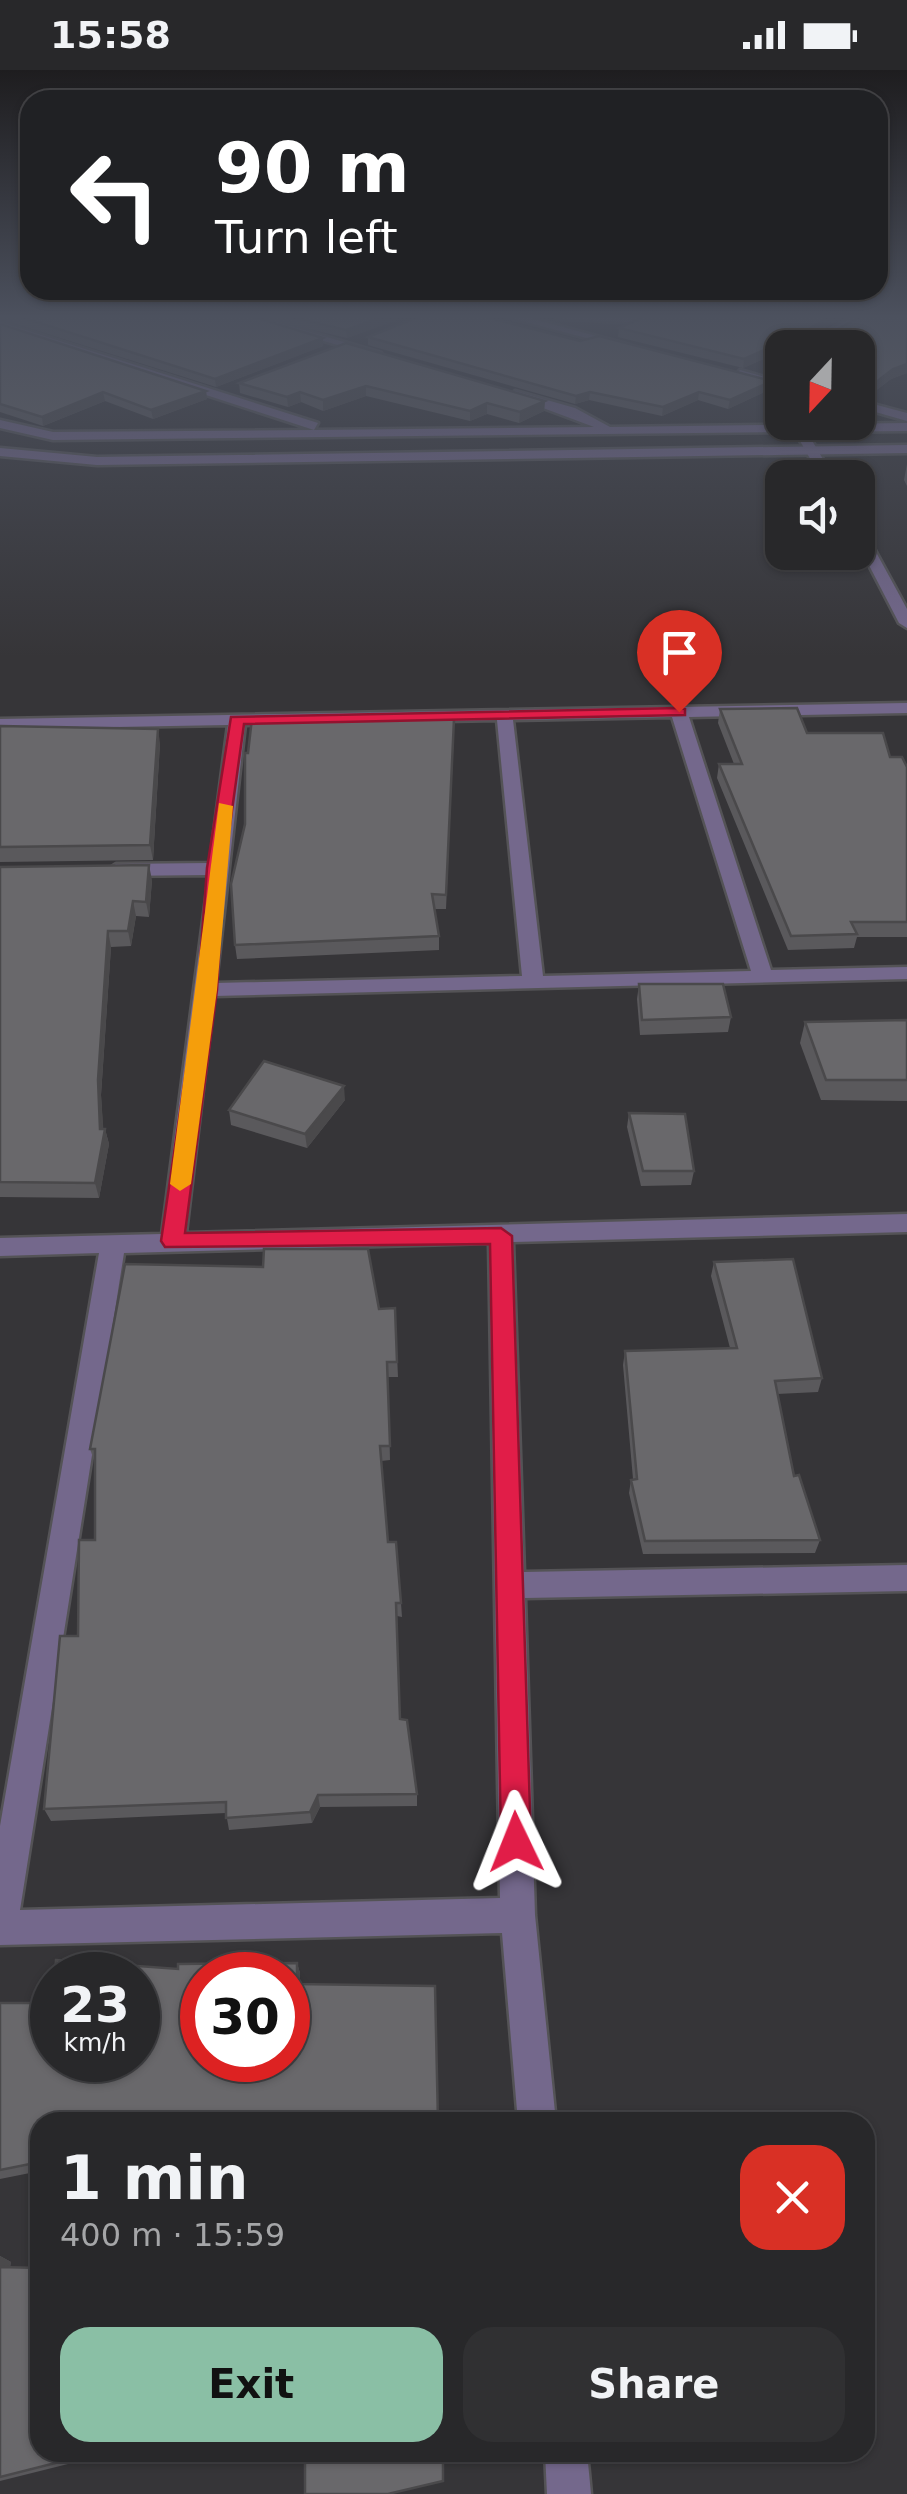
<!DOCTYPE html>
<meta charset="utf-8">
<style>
body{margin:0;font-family:"DejaVu Sans",sans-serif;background:#303032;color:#f1f3f6;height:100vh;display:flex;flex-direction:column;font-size:38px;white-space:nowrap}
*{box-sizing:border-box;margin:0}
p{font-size:32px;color:#a5a6a8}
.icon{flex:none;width:55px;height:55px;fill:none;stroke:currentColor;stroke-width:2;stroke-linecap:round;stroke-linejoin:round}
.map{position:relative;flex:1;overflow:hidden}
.panel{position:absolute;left:30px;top:2042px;width:845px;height:350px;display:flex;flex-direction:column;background:#28282a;border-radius:30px;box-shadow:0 2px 8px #0004,0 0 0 2px #444447}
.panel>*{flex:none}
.guide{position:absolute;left:20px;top:20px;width:868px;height:210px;border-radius:30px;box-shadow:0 2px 8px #0004,0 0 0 2px #444447;background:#202124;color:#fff;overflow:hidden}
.needle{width:65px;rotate:202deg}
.tools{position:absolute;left:765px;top:260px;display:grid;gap:20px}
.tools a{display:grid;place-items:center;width:110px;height:110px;border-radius:20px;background:#28282a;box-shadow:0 2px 8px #0004,0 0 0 2px #444447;font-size:50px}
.speed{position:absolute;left:30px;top:1882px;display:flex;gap:20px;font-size:50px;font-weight:700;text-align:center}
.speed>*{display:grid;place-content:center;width:130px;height:130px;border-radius:50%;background:#28282a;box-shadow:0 2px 8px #0004,0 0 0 2px #444447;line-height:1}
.speed small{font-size:25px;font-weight:400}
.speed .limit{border:15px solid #d22;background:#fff;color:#111}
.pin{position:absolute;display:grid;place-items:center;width:85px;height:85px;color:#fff;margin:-102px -42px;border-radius:50% 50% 50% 0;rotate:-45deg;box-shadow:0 0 10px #0007}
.pin .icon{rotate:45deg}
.me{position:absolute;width:110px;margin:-55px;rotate:358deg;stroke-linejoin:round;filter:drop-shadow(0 0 8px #0008)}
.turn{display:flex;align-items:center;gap:35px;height:210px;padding:0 30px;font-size:45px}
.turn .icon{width:130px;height:130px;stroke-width:2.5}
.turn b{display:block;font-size:70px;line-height:85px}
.round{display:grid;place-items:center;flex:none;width:105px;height:105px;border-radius:30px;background:#303032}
.head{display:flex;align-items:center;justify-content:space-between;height:170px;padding:0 30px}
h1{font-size:60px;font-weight:700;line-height:75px}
.cta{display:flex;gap:20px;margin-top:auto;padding:20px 30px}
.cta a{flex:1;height:115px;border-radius:30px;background:#8abfa5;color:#111;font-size:40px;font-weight:700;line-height:115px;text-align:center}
.cta a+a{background:#303032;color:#f1f3f6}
.status{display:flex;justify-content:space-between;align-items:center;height:70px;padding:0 50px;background:#28282a;direction:ltr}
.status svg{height:28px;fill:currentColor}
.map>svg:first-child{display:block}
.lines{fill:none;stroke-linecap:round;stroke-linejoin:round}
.minor-casing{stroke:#545356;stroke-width:5}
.tertiary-casing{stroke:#545356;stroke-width:5}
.minor{fill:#74688c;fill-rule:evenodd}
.tertiary{fill:#74688c;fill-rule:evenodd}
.wall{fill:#5a595c}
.shaded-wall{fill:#4a494b}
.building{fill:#69686b;stroke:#4a494b;stroke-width:2.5;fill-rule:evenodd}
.route{fill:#e11d48;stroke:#92132f;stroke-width:2.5}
.slow{fill:#f59e0b}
</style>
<div class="status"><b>15:58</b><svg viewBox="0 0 49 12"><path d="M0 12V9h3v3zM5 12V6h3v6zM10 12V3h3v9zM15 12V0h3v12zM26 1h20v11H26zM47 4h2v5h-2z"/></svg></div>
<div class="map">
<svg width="907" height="2424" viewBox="0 0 907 2424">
<rect width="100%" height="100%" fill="#363538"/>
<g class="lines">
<!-- minor casing -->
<g class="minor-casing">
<g id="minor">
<polygon points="241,247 259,247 381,283 372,285"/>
<polygon points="507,247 526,247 629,275 624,278"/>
<polygon points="642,247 645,250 640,253 555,248"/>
<polygon points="853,247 867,247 810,278 796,278"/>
<polygon points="0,252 318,353 314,360 594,357 511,326 515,321 575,338 610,357 907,353 907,361 807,362 834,408 821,408 795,362 53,370 0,358 0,350 53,362 314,360 0,258"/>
<polygon points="740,300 782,312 782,318 736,305"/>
<polygon points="858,330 907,343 907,351 858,337"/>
<polygon points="858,458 865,462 907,539 907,558 899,553 858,474"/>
<path d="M907,633V643L689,647L771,900L907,897V909L214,926L186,1163L907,1144V1162L513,1172L524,1502L907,1495V1521L525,1528L535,1845L556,2052H518L502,1863L0,1875V1756L99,1183L0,1186V1168L162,1164L209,805L116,806L107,800L116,794L210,793L228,655L0,659V649ZM672,647L751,901L543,906L513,650ZM497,650L522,906L216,913L245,655ZM489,1173L500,1828L20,1840L124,1183Z"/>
<polygon points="545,2382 587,2382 591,2424 547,2424"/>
</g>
</g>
<!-- tertiary casing -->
<g class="tertiary-casing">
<polygon id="tertiary" points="907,375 907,383 97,395 0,386 0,378 97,387"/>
</g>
<!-- minor -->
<use href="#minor" class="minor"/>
<!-- tertiary -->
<use href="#tertiary" class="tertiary"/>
</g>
<!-- wall -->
<g class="wall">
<polygon points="0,247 254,247 323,276 216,317 0,249"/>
<polygon points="258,247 405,247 347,268"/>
<polygon points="643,247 845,247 800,271 813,272 907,247 907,303 891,309 866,328 858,327 858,278 782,278 782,281 743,298 618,267 619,258"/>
<polygon points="0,254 206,321 207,329 153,349 105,331 43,356 0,342"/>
<polygon points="368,267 580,271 772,311 771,319 728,339 698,330 662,346 589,330 575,334 368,275"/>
<polygon points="346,273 545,331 544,341 519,353 487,344 470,351 366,326 323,341 301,332 288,337 240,323 239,313"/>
<polygon points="782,286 782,308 765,304 767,294"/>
<polygon points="907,394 907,416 904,410"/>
<polygon points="720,639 890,687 907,697 907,867 857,867 854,878 788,880 717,708 719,694 734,694 718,653"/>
<polygon points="0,656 160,673 153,790 0,792"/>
<polygon points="454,663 446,839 434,839 439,866 439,880 237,889 235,875"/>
<polygon points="0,797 152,810 149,847 136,846 131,876 111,877 101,1025 103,1059 105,1059 109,1074 99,1128 0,1127"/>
<polygon points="639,914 731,947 728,962 640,965 637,929"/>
<polygon points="907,950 907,1031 821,1030 800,973 805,952"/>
<polygon points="345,1030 307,1078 231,1055 229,1040"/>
<polygon points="629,1043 694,1101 691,1115 641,1116 627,1057"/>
<polygon points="714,1192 822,1308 818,1322 777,1324 794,1406 820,1470 815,1483 643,1484 629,1423 631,1410 633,1409 623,1295 625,1281 730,1278 711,1206"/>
<polygon points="395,1238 398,1307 388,1307 390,1390 381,1391 388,1472 401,1533 402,1547 397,1546 400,1649 417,1724 417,1736 320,1737 312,1753 229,1760 226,1743 51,1751 44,1739 95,1470 95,1393 90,1379 379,1239"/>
<polygon points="297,1893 300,1903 300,1914 40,2052 40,2101 0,2109 0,1933 52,1933 178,1899"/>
<polygon points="0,2186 11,2192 10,2197 40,2382 116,2382 0,2411"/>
</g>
<!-- shaded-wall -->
<g class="shaded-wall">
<polygon points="382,247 405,247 347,268 346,260"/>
<polygon points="830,247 845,247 794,275 796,266"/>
<polygon points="323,268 323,276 216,317 215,309"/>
<polygon points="784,271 782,281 743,298 744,289"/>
<polygon points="907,294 907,303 891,309 866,328 867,319 893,299"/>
<polygon points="772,311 771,319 728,339 730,330"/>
<polygon points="366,316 366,326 323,341 323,330"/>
<polygon points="206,321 207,329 153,349 151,340"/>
<polygon points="103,322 105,331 43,356 42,347"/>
<polygon points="300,322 301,332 288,337 287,327"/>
<polygon points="590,322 589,330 575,334 576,326"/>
<polygon points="699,322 698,330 662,346 663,337"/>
<polygon points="545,331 544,341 519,353 520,342"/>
<polygon points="487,333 487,344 470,351 470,341"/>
<polygon points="158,659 160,673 153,790 150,775"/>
<polygon points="149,795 152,810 149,847 146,832"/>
<polygon points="133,831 136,846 131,876 128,861"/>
<polygon points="108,861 111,877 101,1025 104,1068 105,1059 109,1074 99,1128 95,1113 100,1059 98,1010"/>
<polygon points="344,1016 345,1030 307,1078 305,1064"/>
<polygon points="318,1725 320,1737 312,1753 310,1742"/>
<polygon points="297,1893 300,1903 300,1924 297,1914"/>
<polygon points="0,2186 11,2192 9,2203 0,2198"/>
</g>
<!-- building -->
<g class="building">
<polygon points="21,247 254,247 323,268 215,309"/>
<polygon points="291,247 382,247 346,260"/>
<polygon points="418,247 486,247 580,271 599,266 772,311 730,330 699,322 663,337 590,322 576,326 368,267"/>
<polygon points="643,247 830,247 796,266 795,271 813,272 860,247 907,247 907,294 893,299 867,319 858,317 858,278 785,278 784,271 744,289 619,258"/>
<polygon points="0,254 206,321 151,340 103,322 42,347 0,334"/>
<polygon points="346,273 545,331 520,342 487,333 470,341 366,316 323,330 300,322 287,327 239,313"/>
<polygon points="782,286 782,298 767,294"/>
<polygon points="797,638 807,663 883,663 890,687 902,687 907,697 907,852 851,852 857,864 791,866 719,694 742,694 720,639"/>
<polygon points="252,648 454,649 446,825 432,824 439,866 235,875 231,814 245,754 245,683 248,683"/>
<polygon points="0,656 158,659 150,775 0,777"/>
<polygon points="149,795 146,832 133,831 128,861 108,861 98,1010 100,1059 105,1059 95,1113 0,1112 0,797"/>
<polygon points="639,914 723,914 731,947 642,950"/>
<polygon points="907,950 907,1010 826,1010 805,952"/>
<polygon points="264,991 344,1016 305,1064 229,1040"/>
<polygon points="629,1043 685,1044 694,1101 643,1101"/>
<polygon points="264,1179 368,1179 379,1239 395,1238 397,1292 387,1292 390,1376 380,1376 388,1472 396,1472 401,1533 396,1533 400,1649 407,1650 417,1724 318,1725 310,1742 226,1748 226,1732 44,1739 60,1566 78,1566 79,1470 95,1470 95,1379 90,1379 125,1194 263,1197"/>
<polygon points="793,1189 822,1308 775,1311 794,1406 799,1405 820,1470 645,1471 631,1410 637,1409 625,1281 737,1278 714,1192"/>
<path d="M56,1890L178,1899V1894L297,1893V1914L435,1916L438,2052H40V2092L0,2100V1933H52V1990H138V1905H55ZM202,1905H288V1990H202Z"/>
<polygon points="0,2197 40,2198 40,2382 99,2382 0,2407"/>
<polygon points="305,2382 443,2382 443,2411 388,2424 305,2424"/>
</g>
<!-- sky -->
<linearGradient id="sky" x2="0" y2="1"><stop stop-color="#1e1d1f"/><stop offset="0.42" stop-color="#4c515e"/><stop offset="1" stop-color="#4c515e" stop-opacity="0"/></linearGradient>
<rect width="907" height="587" fill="url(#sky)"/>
<!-- route -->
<polygon class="route" points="679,638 685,639 685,645 244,654 224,798 217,920 185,1163 501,1158 512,1166 531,1772 527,1783 516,1787 505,1783 501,1772 490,1174 165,1177 161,1171 198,920 207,798 231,647"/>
<!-- slow -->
<polygon class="slow" points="219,733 233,736 217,920 191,1114 180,1121 170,1114"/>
</svg>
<div class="tools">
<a><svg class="needle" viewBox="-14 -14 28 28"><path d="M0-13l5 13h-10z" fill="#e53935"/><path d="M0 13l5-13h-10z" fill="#a5a6a8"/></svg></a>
<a><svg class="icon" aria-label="sound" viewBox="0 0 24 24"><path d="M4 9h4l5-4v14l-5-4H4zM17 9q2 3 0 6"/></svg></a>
</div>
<div class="speed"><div>23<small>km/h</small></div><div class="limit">30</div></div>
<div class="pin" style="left:679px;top:642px;background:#d93025"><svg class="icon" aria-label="arrive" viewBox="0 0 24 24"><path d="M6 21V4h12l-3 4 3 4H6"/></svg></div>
<svg class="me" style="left:516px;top:1772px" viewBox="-20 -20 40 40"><path d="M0-17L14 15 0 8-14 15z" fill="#e11d48" stroke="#fff" stroke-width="4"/></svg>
<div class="guide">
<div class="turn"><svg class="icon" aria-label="left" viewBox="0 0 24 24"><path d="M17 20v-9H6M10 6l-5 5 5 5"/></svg><div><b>90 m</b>Turn left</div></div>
</div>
<section class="panel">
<div class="head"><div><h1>1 min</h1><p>400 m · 15:59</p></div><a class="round" style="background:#d93025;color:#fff"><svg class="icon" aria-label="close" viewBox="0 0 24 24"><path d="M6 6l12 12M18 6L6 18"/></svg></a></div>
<div class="cta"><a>Exit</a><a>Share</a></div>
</section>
</div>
